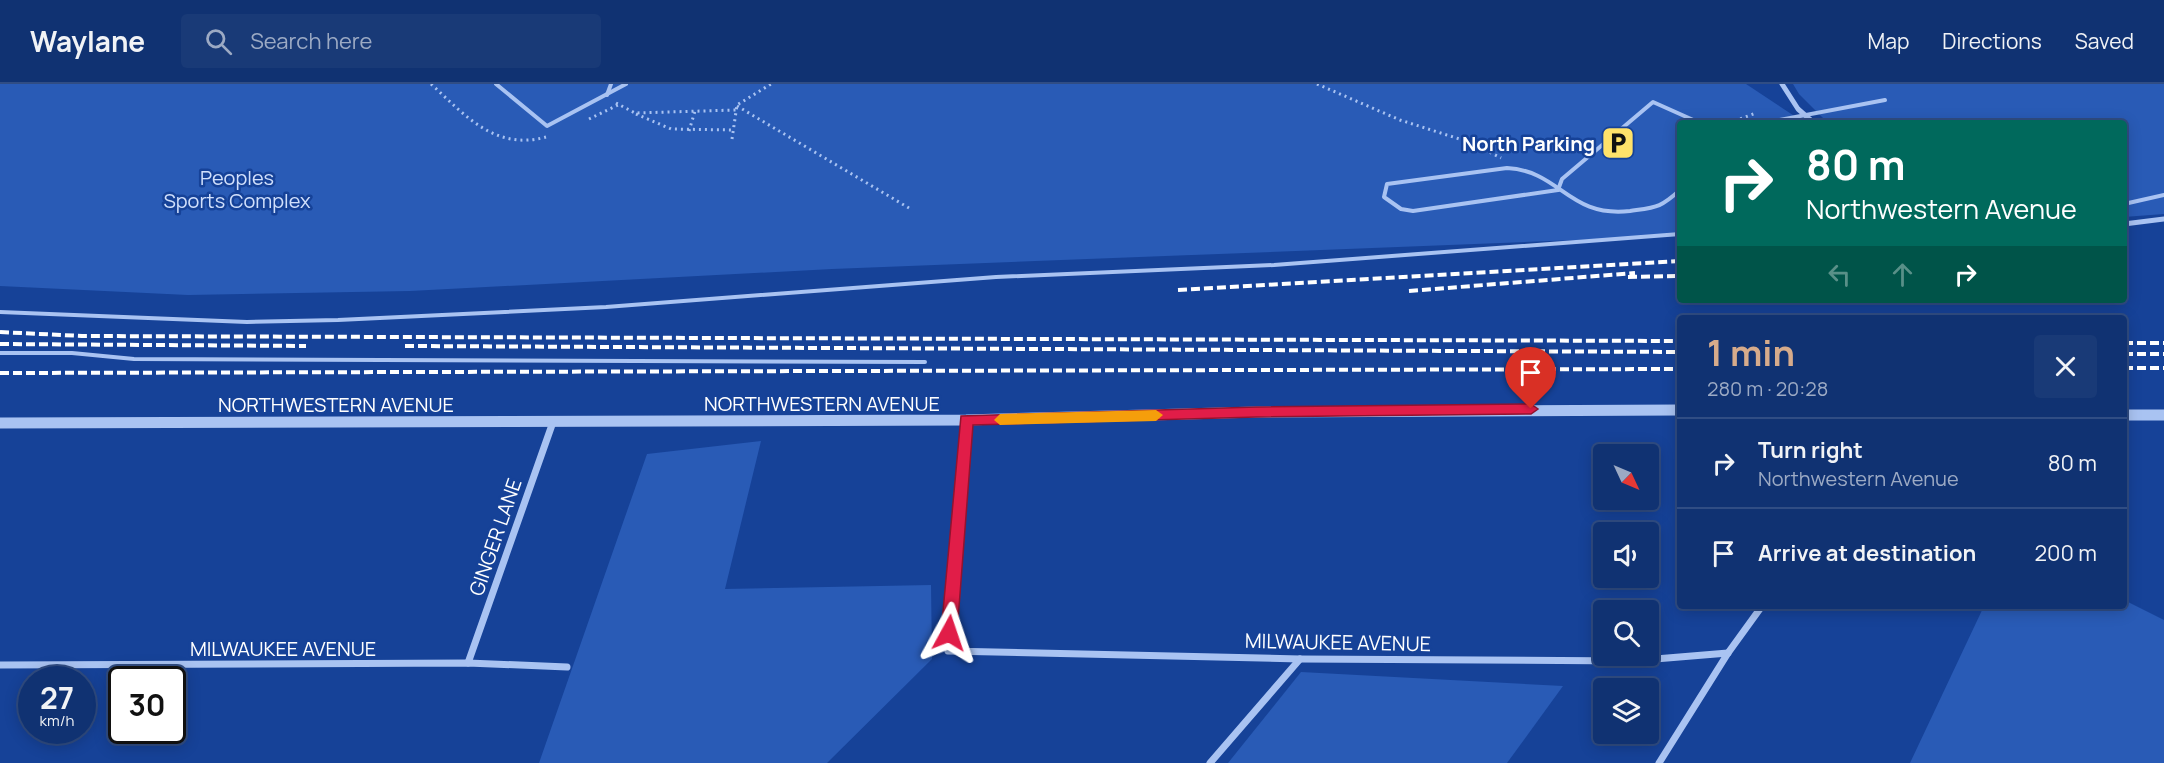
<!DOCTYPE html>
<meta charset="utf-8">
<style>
body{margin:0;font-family:Manrope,sans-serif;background:#193a77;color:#f1f3f6;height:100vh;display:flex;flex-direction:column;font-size:22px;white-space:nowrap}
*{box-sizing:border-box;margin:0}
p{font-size:20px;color:#9caac4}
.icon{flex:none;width:33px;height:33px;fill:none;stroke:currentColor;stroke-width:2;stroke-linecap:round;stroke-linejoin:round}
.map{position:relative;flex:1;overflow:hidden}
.sheet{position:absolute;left:1677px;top:231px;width:450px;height:294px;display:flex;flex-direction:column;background:#103272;border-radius:6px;box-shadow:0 3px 15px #0003,0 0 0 2px #304d84}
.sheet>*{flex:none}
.banner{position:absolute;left:1677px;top:36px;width:450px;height:183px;border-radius:6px;box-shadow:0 3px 15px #0003,0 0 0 2px #304d84;background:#00695c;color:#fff;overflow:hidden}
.needle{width:39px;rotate:134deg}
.controls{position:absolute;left:1593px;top:360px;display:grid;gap:12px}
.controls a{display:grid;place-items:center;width:66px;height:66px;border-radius:6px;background:#103272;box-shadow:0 3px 15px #0003,0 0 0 2px #304d84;font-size:30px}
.speed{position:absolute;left:18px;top:582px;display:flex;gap:12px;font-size:30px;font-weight:700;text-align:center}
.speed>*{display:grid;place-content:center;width:78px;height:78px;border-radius:50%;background:#103272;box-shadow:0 3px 15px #0003,0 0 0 2px #304d84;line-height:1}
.speed small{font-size:15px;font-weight:400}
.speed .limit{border:3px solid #111;border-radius:9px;background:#fff;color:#111}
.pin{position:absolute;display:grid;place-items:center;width:51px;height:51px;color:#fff;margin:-62px -26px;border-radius:50% 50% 50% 0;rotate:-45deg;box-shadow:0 0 6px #0007}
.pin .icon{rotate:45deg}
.me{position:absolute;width:66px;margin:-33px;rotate:5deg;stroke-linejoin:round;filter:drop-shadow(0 0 4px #0008)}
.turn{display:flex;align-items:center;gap:21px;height:126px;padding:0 30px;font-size:27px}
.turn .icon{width:78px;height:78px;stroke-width:2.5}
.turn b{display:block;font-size:42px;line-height:51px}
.lanes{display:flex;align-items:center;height:57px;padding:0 30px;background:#0003;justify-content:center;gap:30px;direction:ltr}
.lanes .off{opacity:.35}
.round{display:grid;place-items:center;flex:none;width:63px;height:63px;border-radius:6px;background:#193a77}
.summary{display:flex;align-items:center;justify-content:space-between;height:102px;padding:0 30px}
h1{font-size:36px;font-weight:700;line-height:45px;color:#d6ab8b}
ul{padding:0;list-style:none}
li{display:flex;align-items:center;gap:18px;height:90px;padding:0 30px;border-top:2px solid #304d84}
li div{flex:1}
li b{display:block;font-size:22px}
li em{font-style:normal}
header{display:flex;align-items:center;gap:36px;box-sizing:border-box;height:84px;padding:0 30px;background:#103272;border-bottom:2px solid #304d84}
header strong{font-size:28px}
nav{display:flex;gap:33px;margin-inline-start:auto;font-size:21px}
.search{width:420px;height:54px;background:#193a77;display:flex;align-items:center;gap:15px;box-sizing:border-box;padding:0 21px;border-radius:6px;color:#9caac4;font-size:22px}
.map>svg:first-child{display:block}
.green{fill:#295bb6}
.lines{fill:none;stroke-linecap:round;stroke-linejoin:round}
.path{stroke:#a9c3f2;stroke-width:3;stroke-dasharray:2 4;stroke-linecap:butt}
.service{stroke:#a9c3f2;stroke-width:4}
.minor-far1{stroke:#a9c3f2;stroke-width:5}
.minor{stroke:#a9c3f2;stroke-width:7}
.tertiary{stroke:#a9c3f2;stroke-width:11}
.rail{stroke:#fff;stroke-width:4;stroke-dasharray:9 4;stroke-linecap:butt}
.route{fill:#e11d48;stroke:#92132f;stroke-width:1.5}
.slow{fill:#f59e0b}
.labels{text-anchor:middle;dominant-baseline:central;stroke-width:5;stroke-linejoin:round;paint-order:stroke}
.poi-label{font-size:20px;font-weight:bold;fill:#fff;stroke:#164298;text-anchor:end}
.park-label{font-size:20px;fill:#d1e0fc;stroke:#164298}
.street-label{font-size:20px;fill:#fff;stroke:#164298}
</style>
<header>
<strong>Waylane</strong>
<div class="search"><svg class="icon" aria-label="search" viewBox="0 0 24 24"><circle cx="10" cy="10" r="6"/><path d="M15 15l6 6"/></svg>Search here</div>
<nav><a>Map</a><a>Directions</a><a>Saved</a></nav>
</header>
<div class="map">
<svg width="2164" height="679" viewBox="0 0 2164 679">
<rect width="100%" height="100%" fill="#164298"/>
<!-- green -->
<g class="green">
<polygon points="0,0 1746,0 1805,39 1680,39 1680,152 832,185 410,207 188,211 0,202"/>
<polygon points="1793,0 2164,0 2164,130 2124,133 2124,39 1828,39 1799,10"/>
<polygon points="761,357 725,505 931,501 932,575 827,679 539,679 647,370"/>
<polygon points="2124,516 2164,536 2164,679 1910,679 1984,522 2124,522"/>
<polygon points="1301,588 1563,602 1507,679 1228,679"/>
</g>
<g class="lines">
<!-- path -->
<g class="path">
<path d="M431,0C466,32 495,67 546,53"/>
<polyline points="1317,0 1400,36 1472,59 1501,74"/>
<polyline points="616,19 635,29 736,26"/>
<polyline points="737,22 909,124"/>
<polyline points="636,30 671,45 733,46"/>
<polyline points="589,35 618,21"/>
<polyline points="1729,39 1756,29"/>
<polyline points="689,47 695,27"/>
<polyline points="732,55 737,21 771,0"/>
</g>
<!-- service -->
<g class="service">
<polyline points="496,0 547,42 626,0"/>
<polyline points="607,11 611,0"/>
<polyline points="1763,39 1885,16"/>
<path d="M1558,106L1413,127L1401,125L1384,113L1387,100L1507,84C1561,87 1568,134 1630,127C1657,123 1660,124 1680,106"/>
<polyline points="1558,106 1562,95 1653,18 1700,39"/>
<polyline points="2124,120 2164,111"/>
<polyline points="0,228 247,238 338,236 606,223 996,193 1274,181 1680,150"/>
<polyline points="0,269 72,269 134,275 925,278"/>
</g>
<!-- minor-far1 -->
<g class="minor-far1">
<polyline points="1782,0 1798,25 1814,39"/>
<polyline points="2124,140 2164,135"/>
</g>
<!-- minor -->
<g class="minor">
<polyline points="966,336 948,567 1300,575 1631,577 1728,569"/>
<polyline points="468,579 553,338"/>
<polyline points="0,581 468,579 567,583"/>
<polyline points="1210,679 1300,575"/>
<polyline points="1659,679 1728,569 1762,522"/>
</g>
<!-- tertiary -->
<g class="tertiary">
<polyline points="2124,331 2164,331"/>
<polyline points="0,339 966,336 1257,328 1680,326"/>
</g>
<!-- rail -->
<g class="rail">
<polyline points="1628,193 1680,192"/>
<polyline points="1178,206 1680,177"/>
<polyline points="1409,207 1635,189"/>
<polyline points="0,248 82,252 1680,257"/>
<polyline points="2124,259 2164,259"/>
<polyline points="0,260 306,262"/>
<polyline points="405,262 1680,268"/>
<polyline points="2124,270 2164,270"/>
<polyline points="2124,284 2164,284"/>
<polyline points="0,289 1680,285"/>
</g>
</g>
<!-- route -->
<polygon class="route" points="1531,320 1538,325 1531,330 1257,333 973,341 957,549 955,554 949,556 944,554 941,549 961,332 1257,323"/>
<!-- slow -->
<polygon class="slow" points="1156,326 1163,331 1156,337 1000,341 994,336 1000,330"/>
<!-- icons -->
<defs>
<g id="parking-square" transform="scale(1.725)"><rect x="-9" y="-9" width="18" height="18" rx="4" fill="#ffe26a" stroke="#164298"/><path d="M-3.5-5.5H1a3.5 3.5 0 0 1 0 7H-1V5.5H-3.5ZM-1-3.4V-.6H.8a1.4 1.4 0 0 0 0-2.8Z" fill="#111"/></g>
</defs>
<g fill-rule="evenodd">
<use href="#parking-square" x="1618" y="59"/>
</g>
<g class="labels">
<!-- poi labels -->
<g class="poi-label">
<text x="1595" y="59">North Parking</text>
</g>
<!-- park labels -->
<g class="park-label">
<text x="237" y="93">Peoples<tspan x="237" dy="23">Sports Complex</tspan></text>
</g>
<!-- street labels -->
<g class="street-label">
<text x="822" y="319">NORTHWESTERN AVENUE</text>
<text x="336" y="320">NORTHWESTERN AVENUE</text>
<text transform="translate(495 453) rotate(-71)">GINGER LANE</text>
<text transform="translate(1338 558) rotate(1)">MILWAUKEE AVENUE</text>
<text x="283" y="564">MILWAUKEE AVENUE</text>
</g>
</g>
</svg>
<div class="controls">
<a><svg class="needle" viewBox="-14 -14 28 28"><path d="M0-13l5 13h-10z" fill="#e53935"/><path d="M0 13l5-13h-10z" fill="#9caac4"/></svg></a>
<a><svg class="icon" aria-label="sound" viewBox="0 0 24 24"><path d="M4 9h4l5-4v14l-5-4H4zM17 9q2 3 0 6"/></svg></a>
<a><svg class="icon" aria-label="search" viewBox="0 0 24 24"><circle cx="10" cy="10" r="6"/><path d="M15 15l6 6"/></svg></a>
<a><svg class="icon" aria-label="layers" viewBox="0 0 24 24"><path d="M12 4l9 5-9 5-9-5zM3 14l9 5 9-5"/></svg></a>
</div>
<div class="speed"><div>27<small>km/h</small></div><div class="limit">30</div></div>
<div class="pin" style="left:1531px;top:325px;background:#d93025"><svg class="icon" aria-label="arrive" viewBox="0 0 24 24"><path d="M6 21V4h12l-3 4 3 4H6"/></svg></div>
<svg class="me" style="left:949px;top:549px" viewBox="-20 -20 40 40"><path d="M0-17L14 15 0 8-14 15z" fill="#e11d48" stroke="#fff" stroke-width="4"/></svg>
<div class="banner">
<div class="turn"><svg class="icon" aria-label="right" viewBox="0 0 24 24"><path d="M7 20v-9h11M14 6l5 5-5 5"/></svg><div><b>80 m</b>Northwestern Avenue</div></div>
<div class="lanes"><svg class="icon off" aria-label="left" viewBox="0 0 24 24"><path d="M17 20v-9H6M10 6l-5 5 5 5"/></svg><svg class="icon off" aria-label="ahead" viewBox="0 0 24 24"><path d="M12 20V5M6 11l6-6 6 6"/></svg><svg class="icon" aria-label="right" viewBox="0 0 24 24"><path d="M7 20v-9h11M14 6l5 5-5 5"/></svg></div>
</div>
<section class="sheet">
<div class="summary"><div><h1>1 min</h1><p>280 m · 20:28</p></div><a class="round"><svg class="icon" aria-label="close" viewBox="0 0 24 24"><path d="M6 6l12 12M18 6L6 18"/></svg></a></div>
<ul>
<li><svg class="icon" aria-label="right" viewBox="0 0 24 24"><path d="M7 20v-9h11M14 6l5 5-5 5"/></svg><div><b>Turn right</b><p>Northwestern Avenue</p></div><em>80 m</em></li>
<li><svg class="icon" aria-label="arrive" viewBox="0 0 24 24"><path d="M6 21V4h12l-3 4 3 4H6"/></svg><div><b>Arrive at destination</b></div><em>200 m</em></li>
</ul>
</section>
</div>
